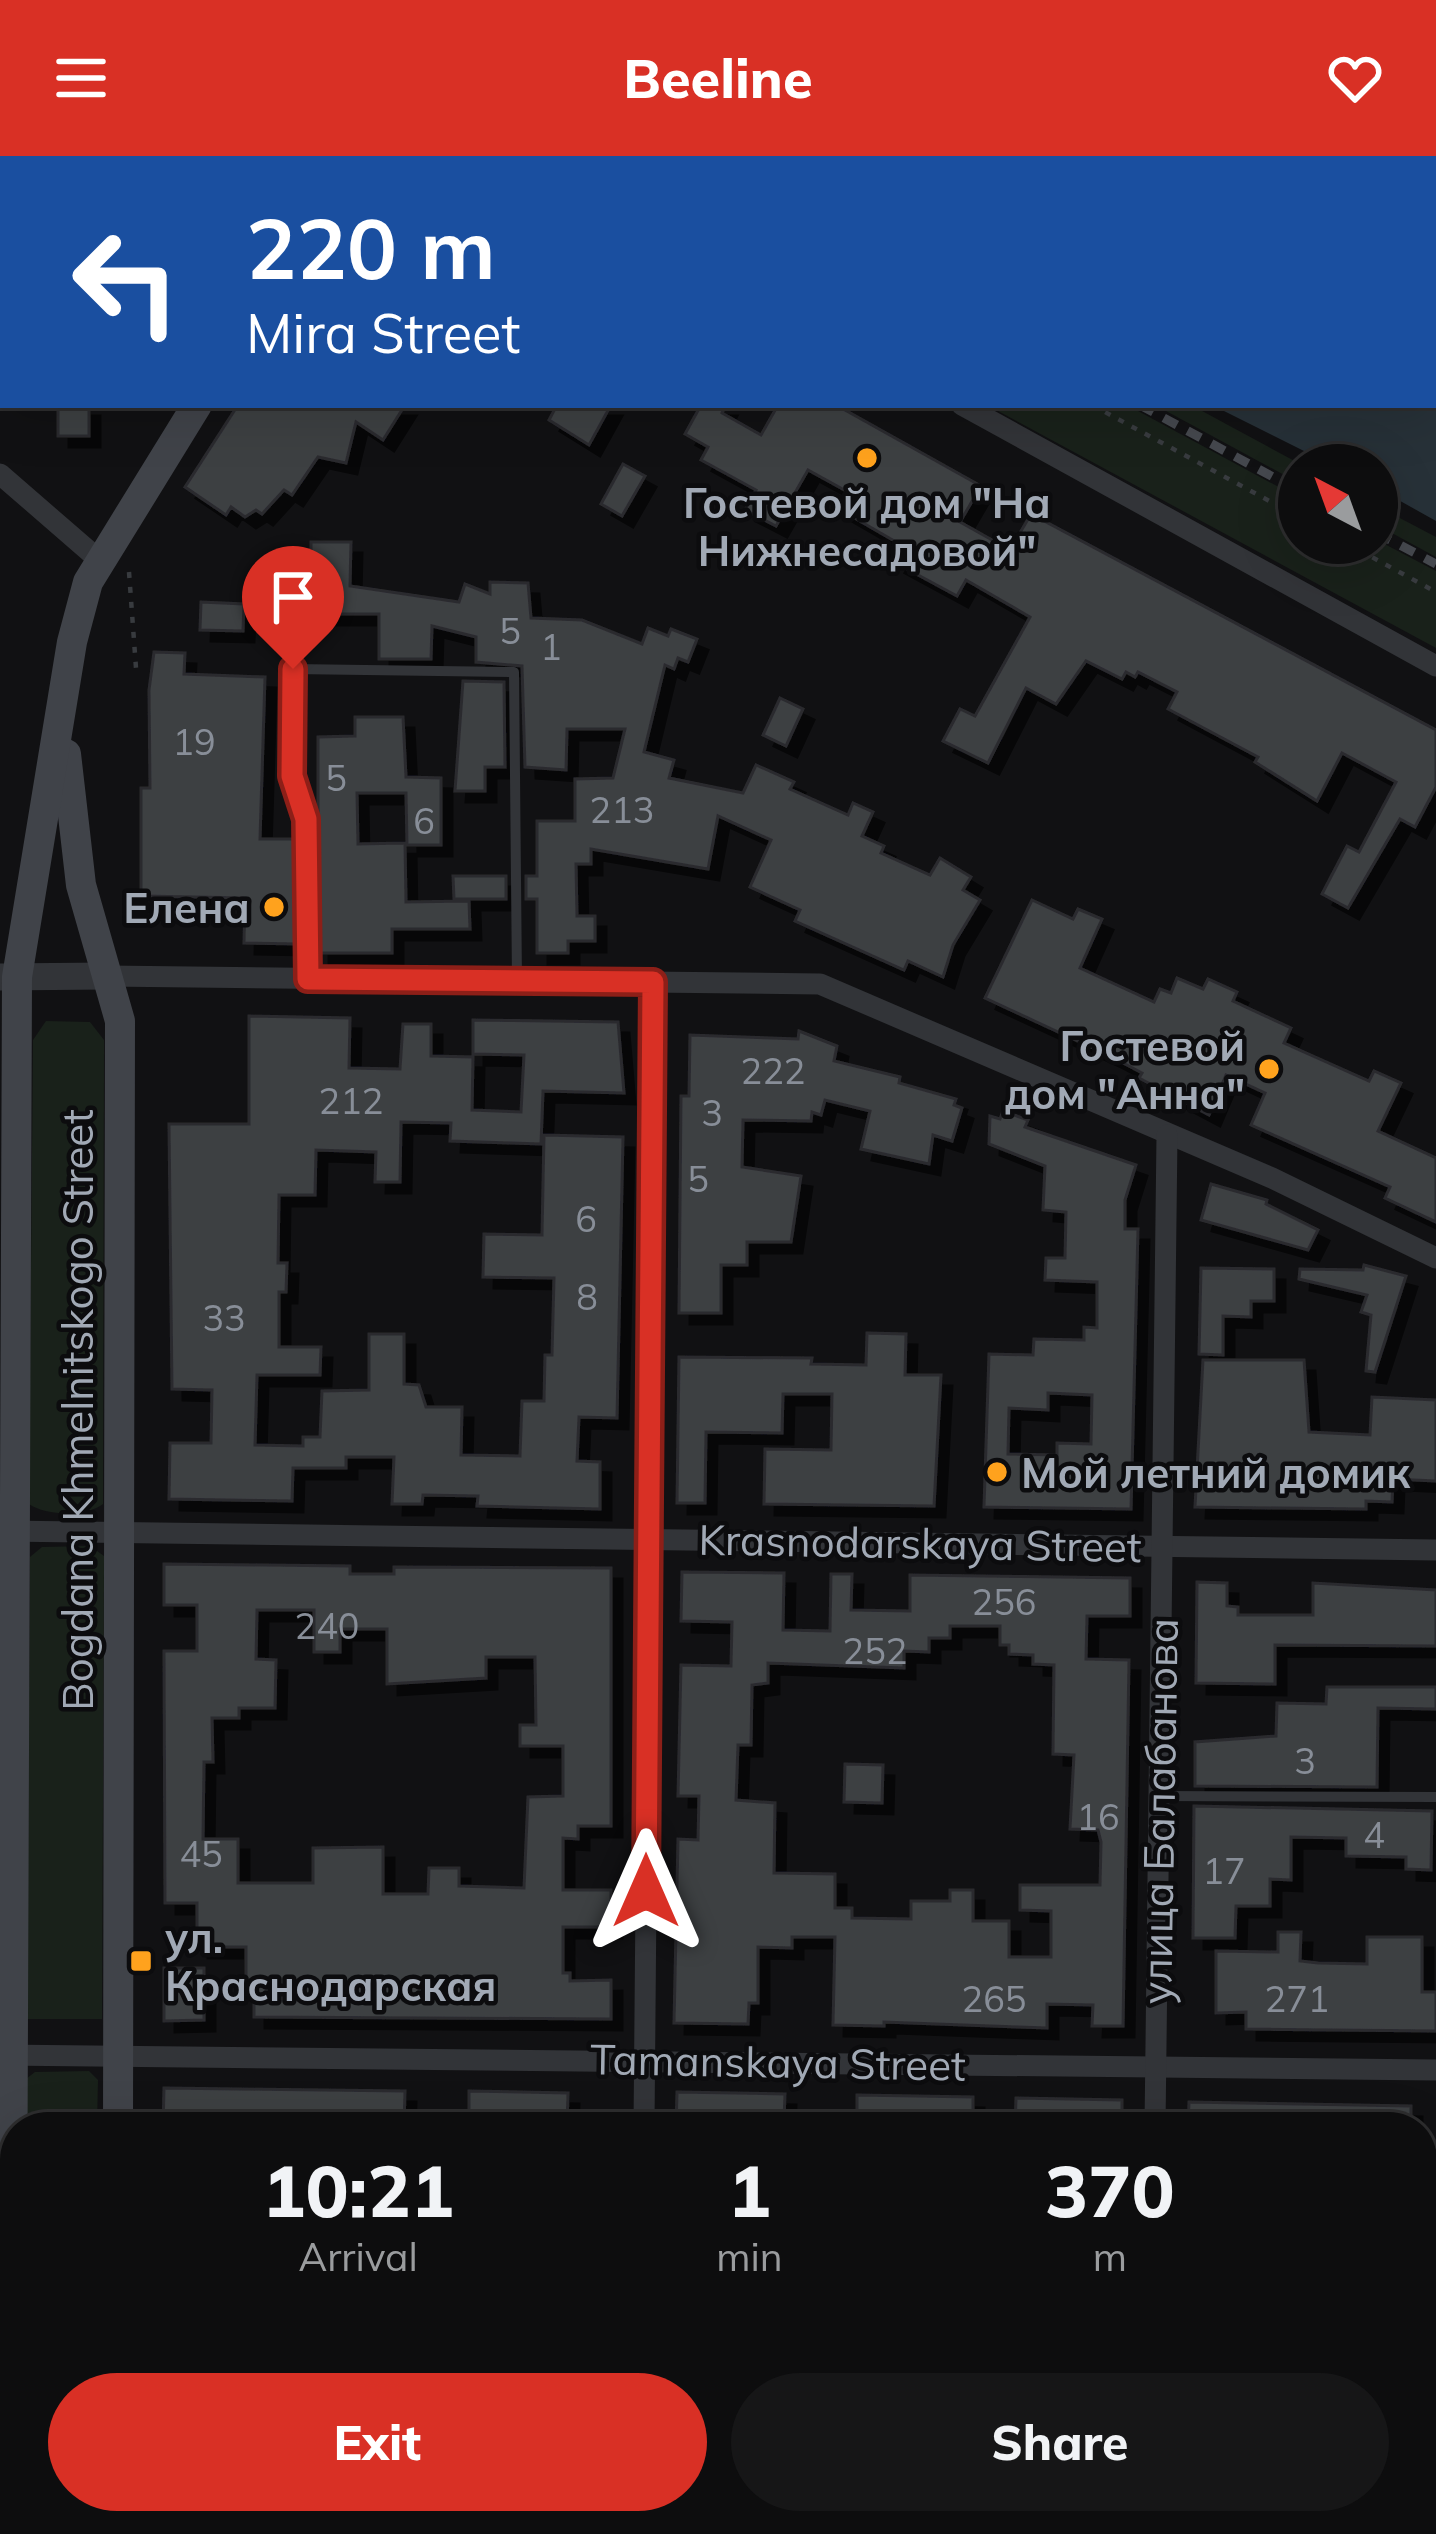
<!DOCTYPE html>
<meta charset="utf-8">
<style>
body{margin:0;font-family:Mulish,sans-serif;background:#161617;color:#f1f3f6;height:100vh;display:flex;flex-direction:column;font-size:45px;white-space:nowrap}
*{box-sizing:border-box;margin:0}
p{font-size:39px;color:#9a9c9e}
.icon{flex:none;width:66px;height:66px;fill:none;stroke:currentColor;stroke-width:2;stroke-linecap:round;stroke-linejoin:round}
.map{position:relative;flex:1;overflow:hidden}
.side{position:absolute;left:0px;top:1956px;width:1437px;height:423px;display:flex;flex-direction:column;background:#0d0d0e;border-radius:48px 48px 0 0;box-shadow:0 12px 48px #0002,0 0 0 3px #2d2d2e}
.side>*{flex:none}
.hud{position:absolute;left:0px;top:0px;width:1437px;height:252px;box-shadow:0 12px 48px #0002,0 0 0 3px #2d2d2e;background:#1a4fa0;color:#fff;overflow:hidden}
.needle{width:78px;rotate:319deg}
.controls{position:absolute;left:1278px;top:288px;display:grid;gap:24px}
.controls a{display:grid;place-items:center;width:120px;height:120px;border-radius:50%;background:#0d0d0e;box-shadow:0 12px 48px #0002,0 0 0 3px #2d2d2e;font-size:60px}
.pin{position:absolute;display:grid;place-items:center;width:102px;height:102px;color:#fff;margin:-123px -51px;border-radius:50% 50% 50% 0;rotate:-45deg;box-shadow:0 0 12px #0007}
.pin .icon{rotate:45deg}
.me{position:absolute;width:132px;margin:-66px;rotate:0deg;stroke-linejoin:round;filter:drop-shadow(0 0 9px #0008)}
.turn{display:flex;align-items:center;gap:42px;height:252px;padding:0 48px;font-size:54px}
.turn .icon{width:156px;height:156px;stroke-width:2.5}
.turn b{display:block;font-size:84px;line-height:102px}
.eta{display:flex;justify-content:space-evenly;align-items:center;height:204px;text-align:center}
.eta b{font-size:72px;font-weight:800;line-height:84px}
.primary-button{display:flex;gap:24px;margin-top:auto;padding:24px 48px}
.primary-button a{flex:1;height:138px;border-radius:72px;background:#d93025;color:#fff;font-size:48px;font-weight:800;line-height:138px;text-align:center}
.primary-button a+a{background:#161617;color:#f1f3f6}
header{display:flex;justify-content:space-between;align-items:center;height:156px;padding:0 48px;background:#d93025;color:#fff;font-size:54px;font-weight:800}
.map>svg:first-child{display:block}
.green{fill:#19211a}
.water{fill:#273138}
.building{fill:#3d3f43;stroke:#2b2b2f;stroke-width:3;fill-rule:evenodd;filter:url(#shadow)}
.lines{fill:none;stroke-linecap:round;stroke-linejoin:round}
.path{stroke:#383b3f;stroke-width:4.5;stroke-dasharray:6 9;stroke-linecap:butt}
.service{stroke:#323438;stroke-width:10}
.minor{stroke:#323438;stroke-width:21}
.tertiary{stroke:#323438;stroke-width:27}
.secondary{stroke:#404349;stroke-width:30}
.rail{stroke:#45484e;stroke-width:9;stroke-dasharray:15 12;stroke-linecap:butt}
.route-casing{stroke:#8d1f18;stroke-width:30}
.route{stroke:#d93025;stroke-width:21}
.poi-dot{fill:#ffa21d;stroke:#0c0c0e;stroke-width:4.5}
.labels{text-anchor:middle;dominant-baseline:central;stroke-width:9;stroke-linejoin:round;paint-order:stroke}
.number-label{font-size:36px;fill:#888e98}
.poi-label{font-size:42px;font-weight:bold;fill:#a1a9b5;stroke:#0c0c0e;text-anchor:end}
.street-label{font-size:42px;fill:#a1a9b5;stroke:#0c0c0e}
</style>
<header><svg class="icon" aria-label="menu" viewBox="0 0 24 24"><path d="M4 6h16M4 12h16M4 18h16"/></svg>Beeline<svg class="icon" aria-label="heart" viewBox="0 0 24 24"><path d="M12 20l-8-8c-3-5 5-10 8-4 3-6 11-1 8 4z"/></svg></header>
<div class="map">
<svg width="1436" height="2378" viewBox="0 0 1436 2378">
<defs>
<filter id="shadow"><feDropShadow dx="11" dy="11" stdDeviation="0" flood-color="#0009"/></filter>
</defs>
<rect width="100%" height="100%" fill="#111113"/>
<!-- green -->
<g class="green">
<polygon points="987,249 1127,249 1299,342 1299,387 1377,384 1436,415 1436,492"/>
<polygon points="1155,249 1191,249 1302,309 1299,327"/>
<polygon points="1377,350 1436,381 1436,401 1377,369"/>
<path d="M46,865L90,866L104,884L103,1348C86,1361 46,1360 29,1348L33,884Z"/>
<polygon points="90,1390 104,1400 102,1863 27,1863 30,1401 42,1391"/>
<polygon points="89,1915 98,1924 97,1971 26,1971 26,1923 35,1916"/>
<rect x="26" y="2364" width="69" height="14"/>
</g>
<!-- water -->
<polygon class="water" points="768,0 1436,0 1436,365 1377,332 1377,309 1332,309 1212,249 1434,249 1434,3"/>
<!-- building -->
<g class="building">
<rect x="58" y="249" width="31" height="31"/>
<polygon points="238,249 405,249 383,284 356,266 346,307 318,301 292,339 284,334 262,358 256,354 245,361 231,351 226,359 185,331"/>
<polygon points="557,249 611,249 589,289 549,264"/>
<polygon points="701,249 726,249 722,257 761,279 778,249 836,249 981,330 960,366 1010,394 1031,358 1436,574 1436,631 1415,671 1400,663 1348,752 1322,738 1347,690 1359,696 1396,626 1342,597 1317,645 1255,606 1258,601 1168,553 1177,536 1138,516 1135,521 1126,516 1122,523 1086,505 1056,548 1026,532 988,607 943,585 960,553 975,560 1030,461 966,424 957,440 894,406 903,390 839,353 848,336 808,314 776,370 745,354 756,334 701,304 708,291 685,278"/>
<polygon points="623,308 645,320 622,360 601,348"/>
<polygon points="311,386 351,386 350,430 459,446 465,428 490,438 490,426 528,427 531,462 582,464 642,488 648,472 668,480 671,473 697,483 688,506 678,502 674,513 665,509 644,596 674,604 669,622 743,637 756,609 794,626 790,633 848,659 853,647 873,656 862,680 884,690 881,697 930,719 940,702 971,721 963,734 980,744 953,789 943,821 908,805 904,814 795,765 800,754 750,731 771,684 718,660 708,713 591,693 591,708 576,708 577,760 595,760 595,785 568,785 568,797 537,797 537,743 526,743 526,720 537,720 537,665 575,665 575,623 613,622 625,573 567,573 566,614 525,611 522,510 476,506 476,481 432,470 431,503 379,503 379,458 311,458"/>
<polygon points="201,446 244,448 243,475 200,474"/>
<polygon points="154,496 185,497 184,518 265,521 260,683 296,683 298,788 244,787 245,742 141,740 141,632 150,632 149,534"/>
<polygon points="463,525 504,526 505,611 485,611 485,635 455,635"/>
<polygon points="780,542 803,553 786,590 763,579"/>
<polygon points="355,561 403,561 406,621 441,622 441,689 407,689 406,637 357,637 358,688 405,687 406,746 469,745 470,773 392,773 392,797 318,797 318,581 355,580"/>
<polygon points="453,720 506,720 506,743 454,743"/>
<polygon points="1032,744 1073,763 1078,753 1102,763 1080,812 1154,846 1160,833 1171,837 1177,822 1203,833 1208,823 1237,836 1233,845 1291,872 1284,887 1369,925 1374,915 1401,927 1378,975 1436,1002 1436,1066 1385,1042 1390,1031 1251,969 1265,937 1226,919 1209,959 1139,922 1142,917 1112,901 985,842"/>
<polygon points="249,860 350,862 349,912 400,913 403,868 431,868 431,900 473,901 472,954 521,956 524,899 473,898 473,864 618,866 624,937 543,935 541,988 450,985 451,967 401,966 400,1026 375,1026 376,996 316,994 315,1039 279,1039 278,1107 287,1107 286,1136 279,1136 279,1191 321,1191 320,1219 257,1219 255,1289 303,1290 303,1281 320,1281 322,1235 369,1234 369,1178 404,1178 404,1228 419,1229 426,1251 462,1251 461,1299 520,1300 522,1245 544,1245 545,1199 552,1199 554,1122 483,1121 484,1078 542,1079 544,979 623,981 617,1262 579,1261 577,1305 600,1306 600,1353 477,1350 478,1340 423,1339 422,1348 392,1348 394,1301 346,1301 346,1312 293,1312 292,1345 169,1343 170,1287 211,1287 212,1234 172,1233 169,968 249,968"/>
<polygon points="799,875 837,890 834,905 900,921 899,927 956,943 954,949 962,952 952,985 933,979 929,1008 861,993 870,955 825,944 821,959 812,956 811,965 743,964 742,1011 801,1020 791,1086 747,1086 747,1109 721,1109 721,1157 679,1157 681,940 689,940 690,879 798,883"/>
<path d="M1003,955L1028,964L1025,971L1136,1009L1125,1044V1073H1138L1131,1353L984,1351L989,1198L1033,1199L1034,1183L1084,1184V1171L1097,1172V1126L1045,1124L1046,1102H1065L1066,1056L1043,1054L1045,1010L989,988L990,960L1000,963ZM1048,1237L1092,1239L1091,1288L1057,1287V1299L1008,1298L1009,1252L1048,1254Z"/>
<polygon points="1211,1028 1267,1044 1266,1048 1318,1074 1308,1094 1201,1064"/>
<polygon points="1364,1109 1406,1120 1375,1216 1366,1215 1371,1159 1361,1156 1367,1139 1299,1123 1300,1113 1363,1114"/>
<polygon points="1201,1112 1274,1113 1274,1145 1251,1145 1251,1161 1223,1160 1223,1199 1199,1198"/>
<polygon points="867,1177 906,1178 905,1219 941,1219 934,1350 764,1348 765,1293 831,1294 832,1238 783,1238 782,1277 706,1276 705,1347 677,1347 679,1201 812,1202 811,1208 866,1209"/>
<polygon points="1203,1204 1304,1204 1309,1276 1370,1279 1372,1241 1436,1244 1436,1325 1393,1323 1392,1346 1366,1345 1366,1353 1195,1351"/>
<path d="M164,1408L350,1410V1418H394V1411L611,1412V1670H578V1683L563,1682V1734H611V1771H563V1817H570V1825L611,1824V1863L254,1861V1831H246V1791H197V1747H165L164,1495H197V1449H164ZM257,1454H314V1496H340V1473H387V1528L486,1522V1501H535L536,1569H520V1590H563V1640L528,1641L524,1732L459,1730V1712H429L428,1738H383V1691L313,1692V1727H238V1683H203L204,1606H213L212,1562H239V1552H275L276,1504L256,1503Z"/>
<path d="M682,1416L784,1417L783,1474L830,1475L831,1418H852L851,1454L910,1455V1419L1130,1422V1460H1087L1086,1503L1129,1504L1123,1870H1092L1093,1849L1047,1848V1872L884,1866V1870L833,1869L835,1781H792V1792L758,1791V1847H749L748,1868L674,1867L678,1683L698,1684L699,1640H678L681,1509L731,1510L732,1466L681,1465ZM950,1470H1000V1489H1009V1498L1033,1499V1508L1054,1509L1053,1598L1074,1599L1070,1673L1098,1674L1101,1686L1100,1729H1020V1754L1051,1755V1801H1009V1765H973V1734H950V1745H911V1763L852,1762V1752H835V1718L774,1717L775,1647L736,1644L738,1589H751L752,1529L768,1527V1507L904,1512V1495L929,1496V1482H950Z"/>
<polygon points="1197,1426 1227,1427 1227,1450 1238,1451 1238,1459 1313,1459 1313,1427 1436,1434 1436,1490 1275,1489 1275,1528 1196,1527"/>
<polygon points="1327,1531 1436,1531 1436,1553 1378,1552 1377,1631 1195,1630 1195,1586 1276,1580 1277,1547 1326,1548"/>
<polygon points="845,1608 883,1609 882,1647 844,1646"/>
<polygon points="1194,1650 1432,1655 1431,1714 1406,1713 1406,1701 1346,1700 1346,1682 1291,1681 1291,1724 1270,1723 1270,1750 1236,1750 1235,1782 1193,1782"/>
<polygon points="1278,1776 1301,1776 1300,1805 1318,1807 1367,1808 1367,1781 1422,1781 1422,1836 1436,1836 1436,1875 1246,1873 1246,1856 1216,1857 1216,1795 1278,1796"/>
<polygon points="164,1812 204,1812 204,1864 164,1865"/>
<polygon points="164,1932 405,1935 404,1971 163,1971"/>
<polygon points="469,1935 568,1937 567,1971 469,1971"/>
<polygon points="677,1936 785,1938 784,1965 676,1971"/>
<polygon points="857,1939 973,1941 973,1971 888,1962 888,1971 857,1971"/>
<polygon points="1016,1942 1122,1944 1122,1971 1015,1971"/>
<polygon points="1189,1946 1411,1950 1411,1971 1188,1971"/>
</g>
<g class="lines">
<!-- path -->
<g class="path">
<polyline points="633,0 638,3"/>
<polyline points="1092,249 1299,361"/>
<polyline points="1346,387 1436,436"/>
<polyline points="129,416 136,512"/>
</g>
<!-- service -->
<g class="service">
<polyline points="2,0 7,3"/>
<polyline points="308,823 306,663 292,620 293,513 514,516 517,825"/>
<polyline points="1159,1640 1436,1641"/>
</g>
<!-- minor -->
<g class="minor">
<polyline points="509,0 515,3"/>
<polyline points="355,3 357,0"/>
<polyline points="962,249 1436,510"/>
<polyline points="0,318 98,403"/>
<polyline points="106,820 820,828 1272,1022 1436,1102"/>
<polyline points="3,1375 1436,1394"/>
<polyline points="1,1899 1436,1914"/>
<polyline points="644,1971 654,827"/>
<polyline points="1155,1971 1167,979"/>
<polyline points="640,2378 641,2364"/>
<polyline points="1150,2378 1150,2364"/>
</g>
<!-- tertiary -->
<polyline class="tertiary" points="0,821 106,820"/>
<!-- secondary -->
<g class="secondary">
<polyline points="334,0 335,3"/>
<polyline points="66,598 81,729 120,865 118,1971"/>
<polyline points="11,2378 17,821 72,486 88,426 197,249"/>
<polyline points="110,2378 111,2364"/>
</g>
<!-- rail -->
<g class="rail">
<polyline points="678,0 684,3"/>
<polyline points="1140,249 1299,335"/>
<polyline points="1377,377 1436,408"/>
</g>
</g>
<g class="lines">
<!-- route casing -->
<g class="route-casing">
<polyline id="route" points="293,513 292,620 306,663 308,823 653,826 646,1735"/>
</g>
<!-- route -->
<use href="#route" class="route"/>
</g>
<!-- markers -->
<g class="poi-dot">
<circle cx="867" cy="302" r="12"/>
<circle cx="274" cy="751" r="12"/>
<circle cx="1269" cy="913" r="12"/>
<circle cx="997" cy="1316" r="12"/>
<rect x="129" y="1793" width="24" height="24" rx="6"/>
</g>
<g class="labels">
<!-- number labels -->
<g class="number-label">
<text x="510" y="474">5</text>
<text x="551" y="490">1</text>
<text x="194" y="585">19</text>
<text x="336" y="621">5</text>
<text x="622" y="653">213</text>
<text x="424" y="664">6</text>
<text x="773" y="914">222</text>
<text x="351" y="944">212</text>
<text x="712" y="956">3</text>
<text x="698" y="1022">5</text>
<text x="586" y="1062">6</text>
<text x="587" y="1140">8</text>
<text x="224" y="1161">33</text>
<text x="1004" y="1445">256</text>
<text x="327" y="1469">240</text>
<text x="875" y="1494">252</text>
<text x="1305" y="1604">3</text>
<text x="1098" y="1660">16</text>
<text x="1374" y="1678">4</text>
<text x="201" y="1697">45</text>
<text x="1224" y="1714">17</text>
<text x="994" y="1842">265</text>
<text x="1297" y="1842">271</text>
</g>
<!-- poi labels -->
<g class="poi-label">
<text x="867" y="346" text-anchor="middle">Гостевой дом "На<tspan x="867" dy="48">Нижнесадовой"</tspan></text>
<text x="250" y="751">Елена</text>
<text x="1245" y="889">Гостевой<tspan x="1245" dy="48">дом "Анна"</tspan></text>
<text x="1021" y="1316" text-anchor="start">Мой летний домик</text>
<text x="165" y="1781" text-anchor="start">ул.<tspan x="165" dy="48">Краснодарская</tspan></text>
</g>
<!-- street labels -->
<g class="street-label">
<text transform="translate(77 1254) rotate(-90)">Bogdana Khmelnitskogo Street</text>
<text transform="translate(920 1387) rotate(1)">Krasnodarskaya Street</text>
<text transform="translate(1159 1655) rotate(-89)">улица Балабанова</text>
<text transform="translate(778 1906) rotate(1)">Tamanskaya Street</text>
</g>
</g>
</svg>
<div class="controls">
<a><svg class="needle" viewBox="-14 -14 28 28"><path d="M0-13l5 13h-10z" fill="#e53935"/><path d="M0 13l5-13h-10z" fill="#9a9c9e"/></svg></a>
</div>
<div class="pin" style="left:293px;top:513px;background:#d93025"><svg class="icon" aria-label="arrive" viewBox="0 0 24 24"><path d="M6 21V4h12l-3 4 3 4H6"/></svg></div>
<svg class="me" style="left:646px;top:1735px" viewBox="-20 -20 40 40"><path d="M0-17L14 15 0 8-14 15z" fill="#d93025" stroke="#fff" stroke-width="4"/></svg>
<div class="hud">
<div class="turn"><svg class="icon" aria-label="left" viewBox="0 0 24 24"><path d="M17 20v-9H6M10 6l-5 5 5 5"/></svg><div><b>220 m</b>Mira Street</div></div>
</div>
<section class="side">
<div class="eta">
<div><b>10:21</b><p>Arrival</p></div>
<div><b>1</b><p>min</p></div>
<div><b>370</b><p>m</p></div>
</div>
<div class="primary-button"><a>Exit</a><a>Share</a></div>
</section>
</div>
